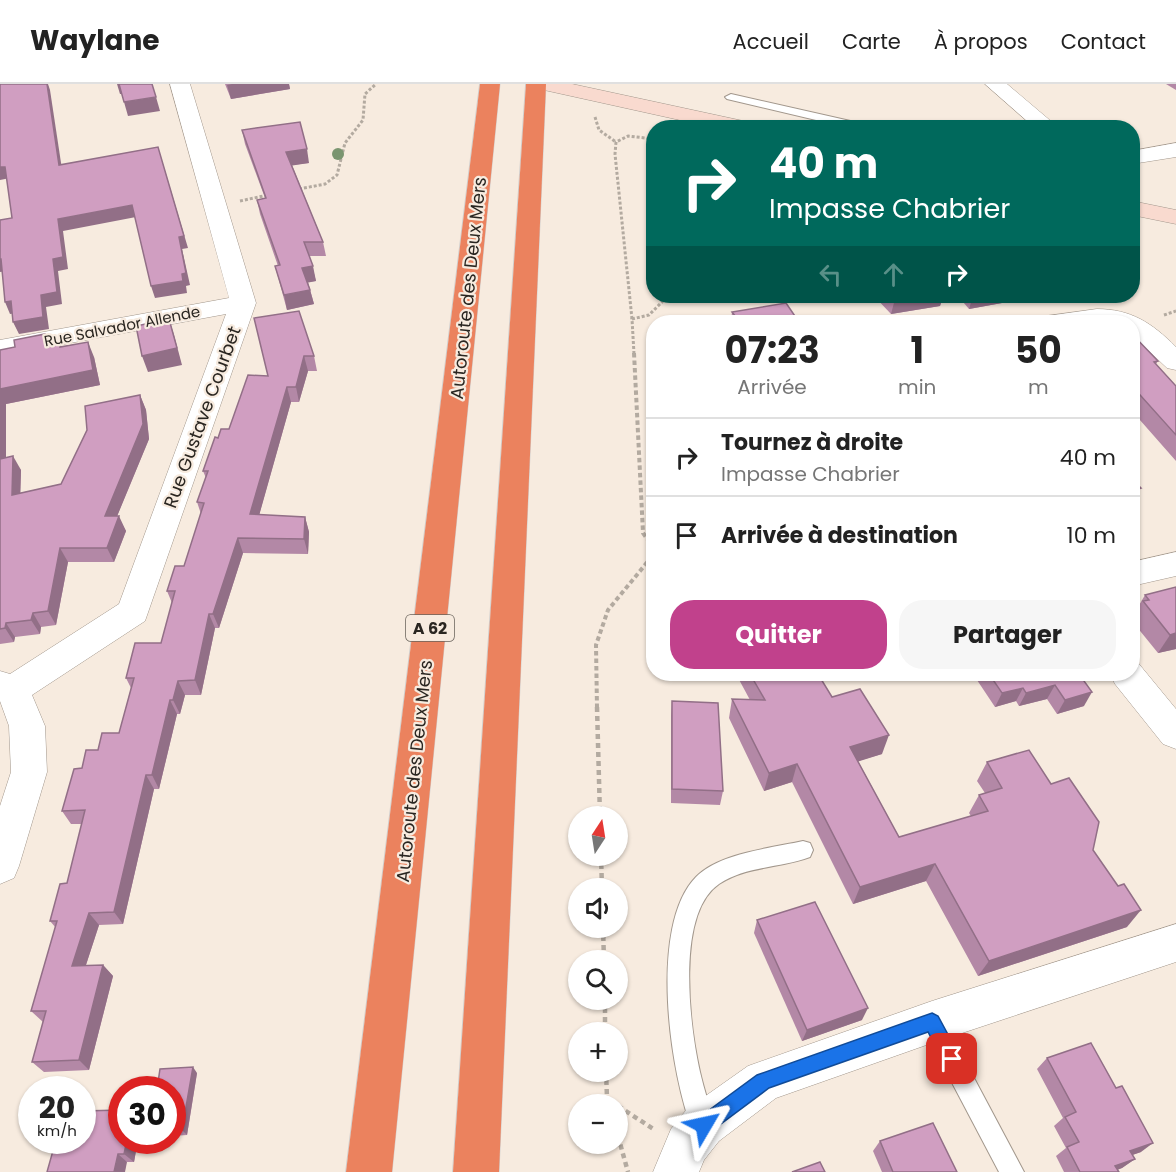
<!DOCTYPE html>
<html lang="fr">
<meta charset="utf-8">
<style>
body{margin:0;font-family:Poppins,sans-serif;background:#f6f6f6;color:#222;height:100vh;display:flex;flex-direction:column;font-size:22px;white-space:nowrap}
*{box-sizing:border-box;margin:0}
p{font-size:20px;color:#767676}
.icon{flex:none;width:33px;height:33px;fill:none;stroke:currentColor;stroke-width:2;stroke-linecap:round;stroke-linejoin:round}
.map{position:relative;flex:1;overflow:hidden}
.drawer{position:absolute;left:646px;top:231px;width:494px;height:366px;display:flex;flex-direction:column;background:#fff;border-radius:24px;box-shadow:0 2px 4px #0004}
.drawer>*{flex:none}
.banner{position:absolute;left:646px;top:36px;width:494px;height:183px;border-radius:24px;box-shadow:0 2px 4px #0004;background:#00695c;color:#fff;overflow:hidden}
.needle{width:39px;rotate:12deg}
.controls{position:absolute;left:568px;top:722px;display:grid;gap:12px}
.controls a{display:grid;place-items:center;width:60px;height:60px;border-radius:50%;background:#fff;box-shadow:0 2px 4px #0004;font-size:30px}
.speed{position:absolute;left:18px;top:992px;display:flex;gap:12px;font-size:30px;font-weight:700;text-align:center}
.speed>*{display:grid;place-content:center;width:78px;height:78px;border-radius:50%;background:#fff;box-shadow:0 2px 4px #0004;line-height:1}
.speed small{font-size:15px;font-weight:400}
.speed .limit{border:9px solid #d22;background:#fff;color:#111}
.pin{position:absolute;display:grid;place-items:center;width:51px;height:51px;color:#fff;margin:-26px;border-radius:12px;box-shadow:0 3px 9px #0006}
.me{position:absolute;width:66px;margin:-33px;rotate:54deg;stroke-linejoin:round;filter:drop-shadow(0 0 4px #0008)}
.turn{display:flex;align-items:center;gap:21px;height:126px;padding:0 24px;font-size:27px}
.turn .icon{width:78px;height:78px;stroke-width:2.5}
.turn b{display:block;font-size:42px;line-height:51px}
.lanes{display:flex;align-items:center;height:57px;padding:0 24px;background:#0003;justify-content:center;gap:30px;direction:ltr}
.lanes .off{opacity:.35}
.eta{display:flex;justify-content:space-evenly;align-items:center;height:102px;text-align:center}
.eta b{font-size:36px;font-weight:700;line-height:42px}
.button{display:flex;gap:12px;margin-top:auto;padding:12px 24px}
.button a{flex:1;height:69px;border-radius:24px;background:#c1418c;color:#fff;font-size:24px;font-weight:700;line-height:69px;text-align:center}
.button a+a{background:#f6f6f6;color:#222}
ul{padding:0;list-style:none}
li{display:flex;align-items:center;gap:18px;height:78px;padding:0 24px;border-top:2px solid #e0e0e0}
li div{flex:1}
li b{display:block;font-size:22px}
li em{font-style:normal}
header{display:flex;align-items:center;gap:36px;box-sizing:border-box;height:84px;padding:0 30px;background:#fff;border-bottom:2px solid #e0e0e0}
header strong{font-size:28px}
nav{display:flex;gap:33px;margin-inline-start:auto;font-size:21px}
.map>svg:first-child{display:block}
.lines{fill:none;stroke-linecap:round;stroke-linejoin:round}
.service-casing{stroke:#a2978c;stroke-width:2}
.minor-casing{stroke:#a2978c;stroke-width:1}
.secondary-casing{stroke:#a2978c;stroke-width:1}
.motorway-casing{stroke:#d0cfce;stroke-width:1}
.path-far2{stroke:#b3aaa0;stroke-width:3;stroke-dasharray:3 2;stroke-linecap:butt}
.path-far1{stroke:#b3aaa0;stroke-width:4;stroke-dasharray:4.5 3;stroke-linecap:butt}
.path{stroke:#b3aaa0;stroke-width:4.5;stroke-dasharray:5 4;stroke-linecap:butt}
.service{fill:#fff;fill-rule:evenodd}
.minor{fill:#fff;fill-rule:evenodd}
.secondary{fill:#f9dacf;fill-rule:evenodd}
.motorway{fill:#eb825e;fill-rule:evenodd}
.tree{fill:#7a9570}
.wall{fill:#b388a6}
.shaded-wall{fill:#926f87}
.building{fill:#d09ec1;stroke:#926f87;stroke-width:1.5}
.route{fill:#1a73e8;stroke:#114b97;stroke-width:1.5}
.labels{text-anchor:middle;dominant-baseline:central;stroke-width:4.5;stroke-linejoin:round;paint-order:stroke}
.far-street-label{font-size:15px;fill:#2a2621;stroke:#f7ebdf}
.shield{fill:#f7ebdf;stroke:#68615a;stroke-width:1.5}
.shield-label{font-size:16px;font-weight:bold;fill:#2a2621}
.street-label{font-size:18px;fill:#2a2621;stroke:#f7ebdf}
</style>
<header>
<strong>Waylane</strong>
<nav><a>Accueil</a><a>Carte</a><a>À propos</a><a>Contact</a></nav>
</header>
<div class="map">
<svg width="1176" height="1088" viewBox="0 0 1176 1088">
<rect width="100%" height="100%" fill="#f7ebdf"/>
<g class="lines">
<!-- service casing -->
<g class="service-casing">
<g id="service">
<polygon points="731,10 868,41 873,44 850,44 727,15 725,13"/>
<path d="M803,757L810,759L813,766L810,773C781,784 746,782 719,800C675,830 690,943 700,988C704,1006 710,1023 715,1041L712,1050L703,1053L694,1050C670,992 648,842 696,793C719,769 772,764 803,757Z"/>
<polygon points="932,927 940,930 1024,1088 999,1088 920,938 924,930"/>
</g>
</g>
<!-- minor casing -->
<g class="minor-casing">
<g id="minor">
<polygon points="170,0 190,0 256,219 145,537 32,611 45,642 47,688 19,782 14,794 0,800 0,722 11,688 9,642 0,617 0,587 10,590 119,520 226,230 0,272 0,256 229,214"/>
<polygon points="985,0 1007,0 1059,44 1035,44"/>
<polygon points="1176,59 1176,73 1132,80 1132,67"/>
<path d="M1097,225C1131,225 1152,239 1176,263V286L1167,284L1132,251V238H1043L1047,232Z"/>
<polygon points="1176,468 1176,492 1132,502 1132,478"/>
<polygon points="1132,578 1139,580 1176,625 1176,665 1163,660 1115,600 1110,590 1132,590"/>
<polygon points="1176,840 1176,878 932,959 776,1014 719,1057 704,1076 699,1088 653,1088 671,1045 687,1025 748,982 932,917"/>
</g>
</g>
<!-- secondary casing -->
<g class="secondary-casing">
<g id="secondary">
<polygon points="534,0 572,0 748,38 756,39 758,44 716,44 544,6 537,4"/>
<polygon points="1132,117 1176,126 1176,140 1132,131"/>
</g>
</g>
<!-- motorway casing -->
<g class="motorway-casing">
<g id="motorway">
<polygon points="480,0 500,0 392,1088 346,1088"/>
<polygon points="526,0 546,0 499,1088 453,1088"/>
</g>
</g>
<!-- path-far2 -->
<g class="path-far2">
<polyline points="595,33 599,46 616,58"/>
<polyline points="299,105 325,100 337,91 345,59 363,36 365,10 376,0"/>
<polyline points="240,117 268,111"/>
<polyline points="1164,231 1176,227"/>
<polyline points="632,235 615,70 616,58 628,52 654,55"/>
<polyline points="634,270 632,235 649,231 668,212"/>
</g>
<!-- path-far1 -->
<g class="path-far1">
<polyline points="634,269 643,449 654,464"/>
<polyline points="597,624 596,561 608,526 654,470"/>
</g>
<!-- path -->
<g class="path">
<polyline points="597,623 600,732"/>
<polyline points="601,771 602,804"/>
<polyline points="603,843 604,876"/>
<polyline points="605,915 605,948"/>
<polyline points="606,987 607,1014 615,1020"/>
<polyline points="618,1022 655,1046"/>
<polyline points="618,1052 628,1088"/>
</g>
<!-- service -->
<use href="#service" class="service"/>
<!-- minor -->
<use href="#minor" class="minor"/>
<!-- secondary -->
<use href="#secondary" class="secondary"/>
<!-- motorway -->
<use href="#motorway" class="motorway"/>
</g>
<!-- trees -->
<circle class="tree" cx="338" cy="70" r="6"/>
<!-- wall -->
<g class="wall">
<polygon points="225,0 289,0 290,5 231,15"/>
<polygon points="1166,0 1176,0 1176,6"/>
<polygon points="242,46 309,79 292,81 323,158 326,172 309,172 316,197 308,198 314,220 287,226 275,182 278,182 260,130 257,116 265,114 245,60"/>
<polygon points="874,212 943,212 940,222 891,230"/>
<polygon points="958,212 1015,212 1013,217 969,225"/>
<polygon points="732,228 799,238 731,238"/>
<polygon points="254,234 314,272 317,287 308,287 299,318 291,318 259,431 305,433 309,448 308,470 243,469 219,544 215,544 201,611 185,611 180,630 177,630 159,705 154,705 123,840 99,841 86,881 103,881 113,892 89,986 44,988 32,978 43,938 31,927 56,844 50,837 67,799 82,740 71,740 62,727 82,684 98,666 119,649 131,604 126,594 161,559 172,519 167,507 184,482 201,430 197,418 206,394 203,387 218,354 229,345 268,292"/>
<polygon points="1132,250 1158,277 1156,280 1176,302 1176,377 1132,327"/>
<polygon points="60,260 61,263 94,273 100,301 6,320 6,373 21,386 20,409 61,400 140,311 146,326 149,355 117,432 126,447 114,478 68,478 56,541 41,543 40,550 15,553 14,558 0,560 0,266 50,262"/>
<polygon points="1176,503 1176,565 1158,569 1132,537 1132,535 1135,531 1134,530 1145,511"/>
<polygon points="736,590 818,590 832,613 882,670 858,677 899,753 971,732 969,729 979,711 985,709 977,697 987,678 1093,766 1127,843 978,892 926,797 853,820 792,698 764,707 729,634 732,615 750,616"/>
<polygon points="973,590 1079,590 1084,622 1057,630 1047,615 1019,622 1016,617 995,623"/>
<polygon points="672,617 723,707 720,721 671,719 671,632"/>
<polygon points="757,836 862,936 802,957 754,849"/>
<polygon points="1047,974 1116,1004 1141,1068 1132,1071 1135,1075 1122,1084 1117,1086 1119,1088 1064,1088 1056,1072 1066,1064 1054,1042 1063,1034 1037,985"/>
<polygon points="197,989 187,1051 172,1052 172,1005"/>
<polygon points="56,1056 138,1056 134,1078 127,1078"/>
<polygon points="880,1057 957,1088 882,1088 873,1067"/>
</g>
<!-- shaded-wall -->
<g class="shaded-wall">
<polygon points="47,0 48,0 50,6 63,92 59,81"/>
<polygon points="117,0 120,0 123,10 120,10"/>
<polygon points="232,0 289,0 290,5 231,15 227,1"/>
<polygon points="156,13 160,27 128,32 124,18"/>
<polygon points="158,63 188,164 182,165 190,201 186,202 187,209 155,214 151,202"/>
<polygon points="307,65 309,79 289,82 286,68"/>
<polygon points="0,83 5,83 10,94 0,96"/>
<polygon points="132,121 136,133 63,147 68,185 58,187 62,220 46,223 49,245 19,250 13,238 41,211 58,135"/>
<polygon points="0,175 1,175 7,187 0,188"/>
<polygon points="313,182 316,197 306,199 302,184"/>
<polygon points="310,206 314,220 287,226 284,211"/>
<polygon points="914,212 943,212 940,222 891,230 895,215"/>
<polygon points="973,212 1015,212 1013,217 969,225"/>
<polygon points="11,217 17,229 10,230 5,218"/>
<polygon points="169,235 174,251 182,281 148,288 142,272"/>
<polygon points="45,250 51,265 46,262"/>
<polygon points="88,258 94,273 100,301 6,320 6,390 0,378 0,305"/>
<polygon points="304,272 308,287 299,318 296,303"/>
<polygon points="287,303 291,318 255,446 250,430"/>
<polygon points="140,311 146,326 149,355 111,447 105,432"/>
<polygon points="13,372 21,386 20,425 12,411"/>
<polygon points="1141,404 1132,419 1132,406"/>
<polygon points="119,432 126,447 114,478 107,464"/>
<polygon points="305,433 309,448 308,470 304,455"/>
<polygon points="238,454 243,469 219,544 213,530"/>
<polygon points="60,464 68,478 56,541 48,527"/>
<polygon points="33,529 41,543 40,550 31,536"/>
<polygon points="209,530 215,544 201,611 195,596"/>
<polygon points="6,539 15,553 14,558 5,544"/>
<polygon points="1176,549 1176,565 1158,569 1170,551"/>
<polygon points="178,597 185,611 180,630 173,616"/>
<polygon points="1055,601 1047,615 1019,622 1026,609"/>
<polygon points="1023,604 1016,617 995,623 1002,609"/>
<polygon points="1092,608 1084,622 1057,630 1065,616"/>
<polygon points="170,616 177,630 159,705 152,691"/>
<polygon points="889,651 882,670 844,682 850,663"/>
<polygon points="797,680 792,698 764,707 769,689"/>
<polygon points="146,691 154,705 123,840 114,828"/>
<polygon points="935,780 926,797 853,820 860,803"/>
<polygon points="1141,826 1127,843 978,892 989,877"/>
<polygon points="89,829 99,841 82,893 72,882"/>
<polygon points="103,881 113,892 89,986 79,976"/>
<polygon points="868,924 862,936 802,957 807,946"/>
<polygon points="193,983 197,989 187,1051 182,1046"/>
<polygon points="127,1056 138,1056 134,1078 124,1070"/>
<polygon points="1153,1059 1141,1068 1118,1076 1130,1067"/>
<polygon points="118,1070 127,1078 125,1088 114,1088"/>
<polygon points="1135,1075 1122,1084 1111,1088 1115,1082"/>
</g>
<!-- building -->
<g class="building">
<polygon points="0,0 47,0 59,81 158,63 184,152 179,153 186,189 182,190 183,197 151,202 132,121 58,135 63,173 53,175 57,208 41,211 43,233 13,238 11,217 5,218 1,175 0,175 0,136 12,134 5,83 0,83"/>
<polygon points="119,0 152,0 156,13 124,18"/>
<polygon points="300,38 307,65 286,68 323,158 304,158 313,182 302,184 310,206 284,211 275,182 280,181 257,116 266,114 242,46"/>
<polygon points="892,212 914,212 895,215"/>
<polygon points="786,219 799,238 740,238 732,228"/>
<polygon points="299,227 314,272 304,272 296,303 287,303 250,430 305,433 304,455 238,454 213,530 209,530 195,596 178,597 173,616 170,616 152,691 146,691 114,828 89,829 72,882 103,881 79,976 32,978 46,927 31,927 57,837 50,837 60,800 67,799 85,726 62,727 74,685 82,684 86,666 98,666 102,649 119,649 134,594 126,594 135,559 161,559 175,507 167,507 175,482 184,482 204,419 197,418 208,387 203,387 215,353 218,354 221,345 229,345 248,291 268,292 254,234"/>
<polygon points="169,235 177,264 142,272 136,242"/>
<polygon points="45,250 46,262 60,260 60,263 88,258 93,286 0,305 0,266 15,263 14,256"/>
<polygon points="1132,250 1158,277 1154,278 1176,302 1176,351 1132,302"/>
<polygon points="140,311 143,340 105,432 119,432 107,464 60,464 48,527 33,529 31,536 6,539 5,544 0,545 0,375 13,372 12,411 61,400 87,346 85,322"/>
<polygon points="1132,395 1141,404 1132,406"/>
<polygon points="1176,503 1176,549 1170,551 1143,517 1149,516 1145,511"/>
<polygon points="750,590 818,590 832,613 860,605 889,651 850,663 899,753 988,727 979,711 1002,704 987,678 1029,666 1051,700 1069,694 1099,738 1093,766 1118,802 1124,800 1141,826 989,877 935,780 860,803 797,680 769,689 732,615 765,616"/>
<polygon points="989,590 1079,590 1092,608 1065,616 1055,601 1026,609 1023,604 1002,609"/>
<polygon points="672,617 718,619 723,707 672,705"/>
<polygon points="815,818 868,924 807,946 757,836"/>
<polygon points="1091,959 1116,1004 1122,1002 1153,1059 1130,1067 1135,1075 1115,1082 1119,1088 1080,1088 1067,1063 1079,1058 1065,1033 1076,1028 1047,974"/>
<polygon points="193,983 182,1046 172,1047 172,1005 157,1005 160,985"/>
<polygon points="122,1026 122,1056 127,1056 124,1070 118,1070 114,1088 47,1088 56,1056 82,1056 82,1027"/>
<polygon points="933,1039 957,1088 893,1088 880,1057"/>
<polygon points="820,1078 825,1088 792,1088"/>
</g>
<!-- route -->
<polygon class="route" points="932,929 938,932 958,969 961,975 958,982 952,984 946,982 928,948 769,1004 710,1048 704,1050 697,1048 694,1041 697,1035 757,991"/>
<g class="labels">
<!-- far-street labels -->
<g class="far-street-label">
<text transform="translate(122 242) rotate(-11)">Rue Salvador Allende</text>
</g>
<!-- shield labels -->
<rect class="shield" x="406" y="531" width="48" height="26" rx="4.5"/>
<g class="shield-label">
<text x="430" y="544">A 62</text>
</g>
<!-- street labels -->
<g class="street-label">
<text transform="translate(468 204) rotate(-84)">Autoroute des Deux Mers</text>
<text transform="translate(202 333) rotate(-70)">Rue Gustave Courbet</text>
<text transform="translate(414 687) rotate(-84)">Autoroute des Deux Mers</text>
</g>
</g>
</svg>
<div class="controls">
<a><svg class="needle" viewBox="-14 -14 28 28"><path d="M0-13l5 13h-10z" fill="#e53935"/><path d="M0 13l5-13h-10z" fill="#767676"/></svg></a>
<a><svg class="icon" aria-label="sound" viewBox="0 0 24 24"><path d="M4 9h4l5-4v14l-5-4H4zM17 9q2 3 0 6"/></svg></a>
<a><svg class="icon" aria-label="search" viewBox="0 0 24 24"><circle cx="10" cy="10" r="6"/><path d="M15 15l6 6"/></svg></a>
<a>+</a>
<a>−</a>
</div>
<div class="speed"><div>20<small>km/h</small></div><div class="limit">30</div></div>
<div class="pin" style="left:952px;top:975px;background:#d93025"><svg class="icon" aria-label="arrive" viewBox="0 0 24 24"><path d="M6 21V4h12l-3 4 3 4H6"/></svg></div>
<svg class="me" style="left:704px;top:1041px" viewBox="-20 -20 40 40"><path d="M0-17L14 15 0 8-14 15z" fill="#1a73e8" stroke="#fff" stroke-width="4"/></svg>
<div class="banner">
<div class="turn"><svg class="icon" aria-label="right" viewBox="0 0 24 24"><path d="M7 20v-9h11M14 6l5 5-5 5"/></svg><div><b>40 m</b>Impasse Chabrier</div></div>
<div class="lanes"><svg class="icon off" aria-label="left" viewBox="0 0 24 24"><path d="M17 20v-9H6M10 6l-5 5 5 5"/></svg><svg class="icon off" aria-label="ahead" viewBox="0 0 24 24"><path d="M12 20V5M6 11l6-6 6 6"/></svg><svg class="icon" aria-label="right" viewBox="0 0 24 24"><path d="M7 20v-9h11M14 6l5 5-5 5"/></svg></div>
</div>
<section class="drawer">
<div class="eta">
<div><b>07:23</b><p>Arrivée</p></div>
<div><b>1</b><p>min</p></div>
<div><b>50</b><p>m</p></div>
</div>
<ul>
<li><svg class="icon" aria-label="right" viewBox="0 0 24 24"><path d="M7 20v-9h11M14 6l5 5-5 5"/></svg><div><b>Tournez à droite</b><p>Impasse Chabrier</p></div><em>40 m</em></li>
<li><svg class="icon" aria-label="arrive" viewBox="0 0 24 24"><path d="M6 21V4h12l-3 4 3 4H6"/></svg><div><b>Arrivée à destination</b></div><em>10 m</em></li>
</ul>
<div class="button"><a>Quitter</a><a>Partager</a></div>
</section>
</div>
